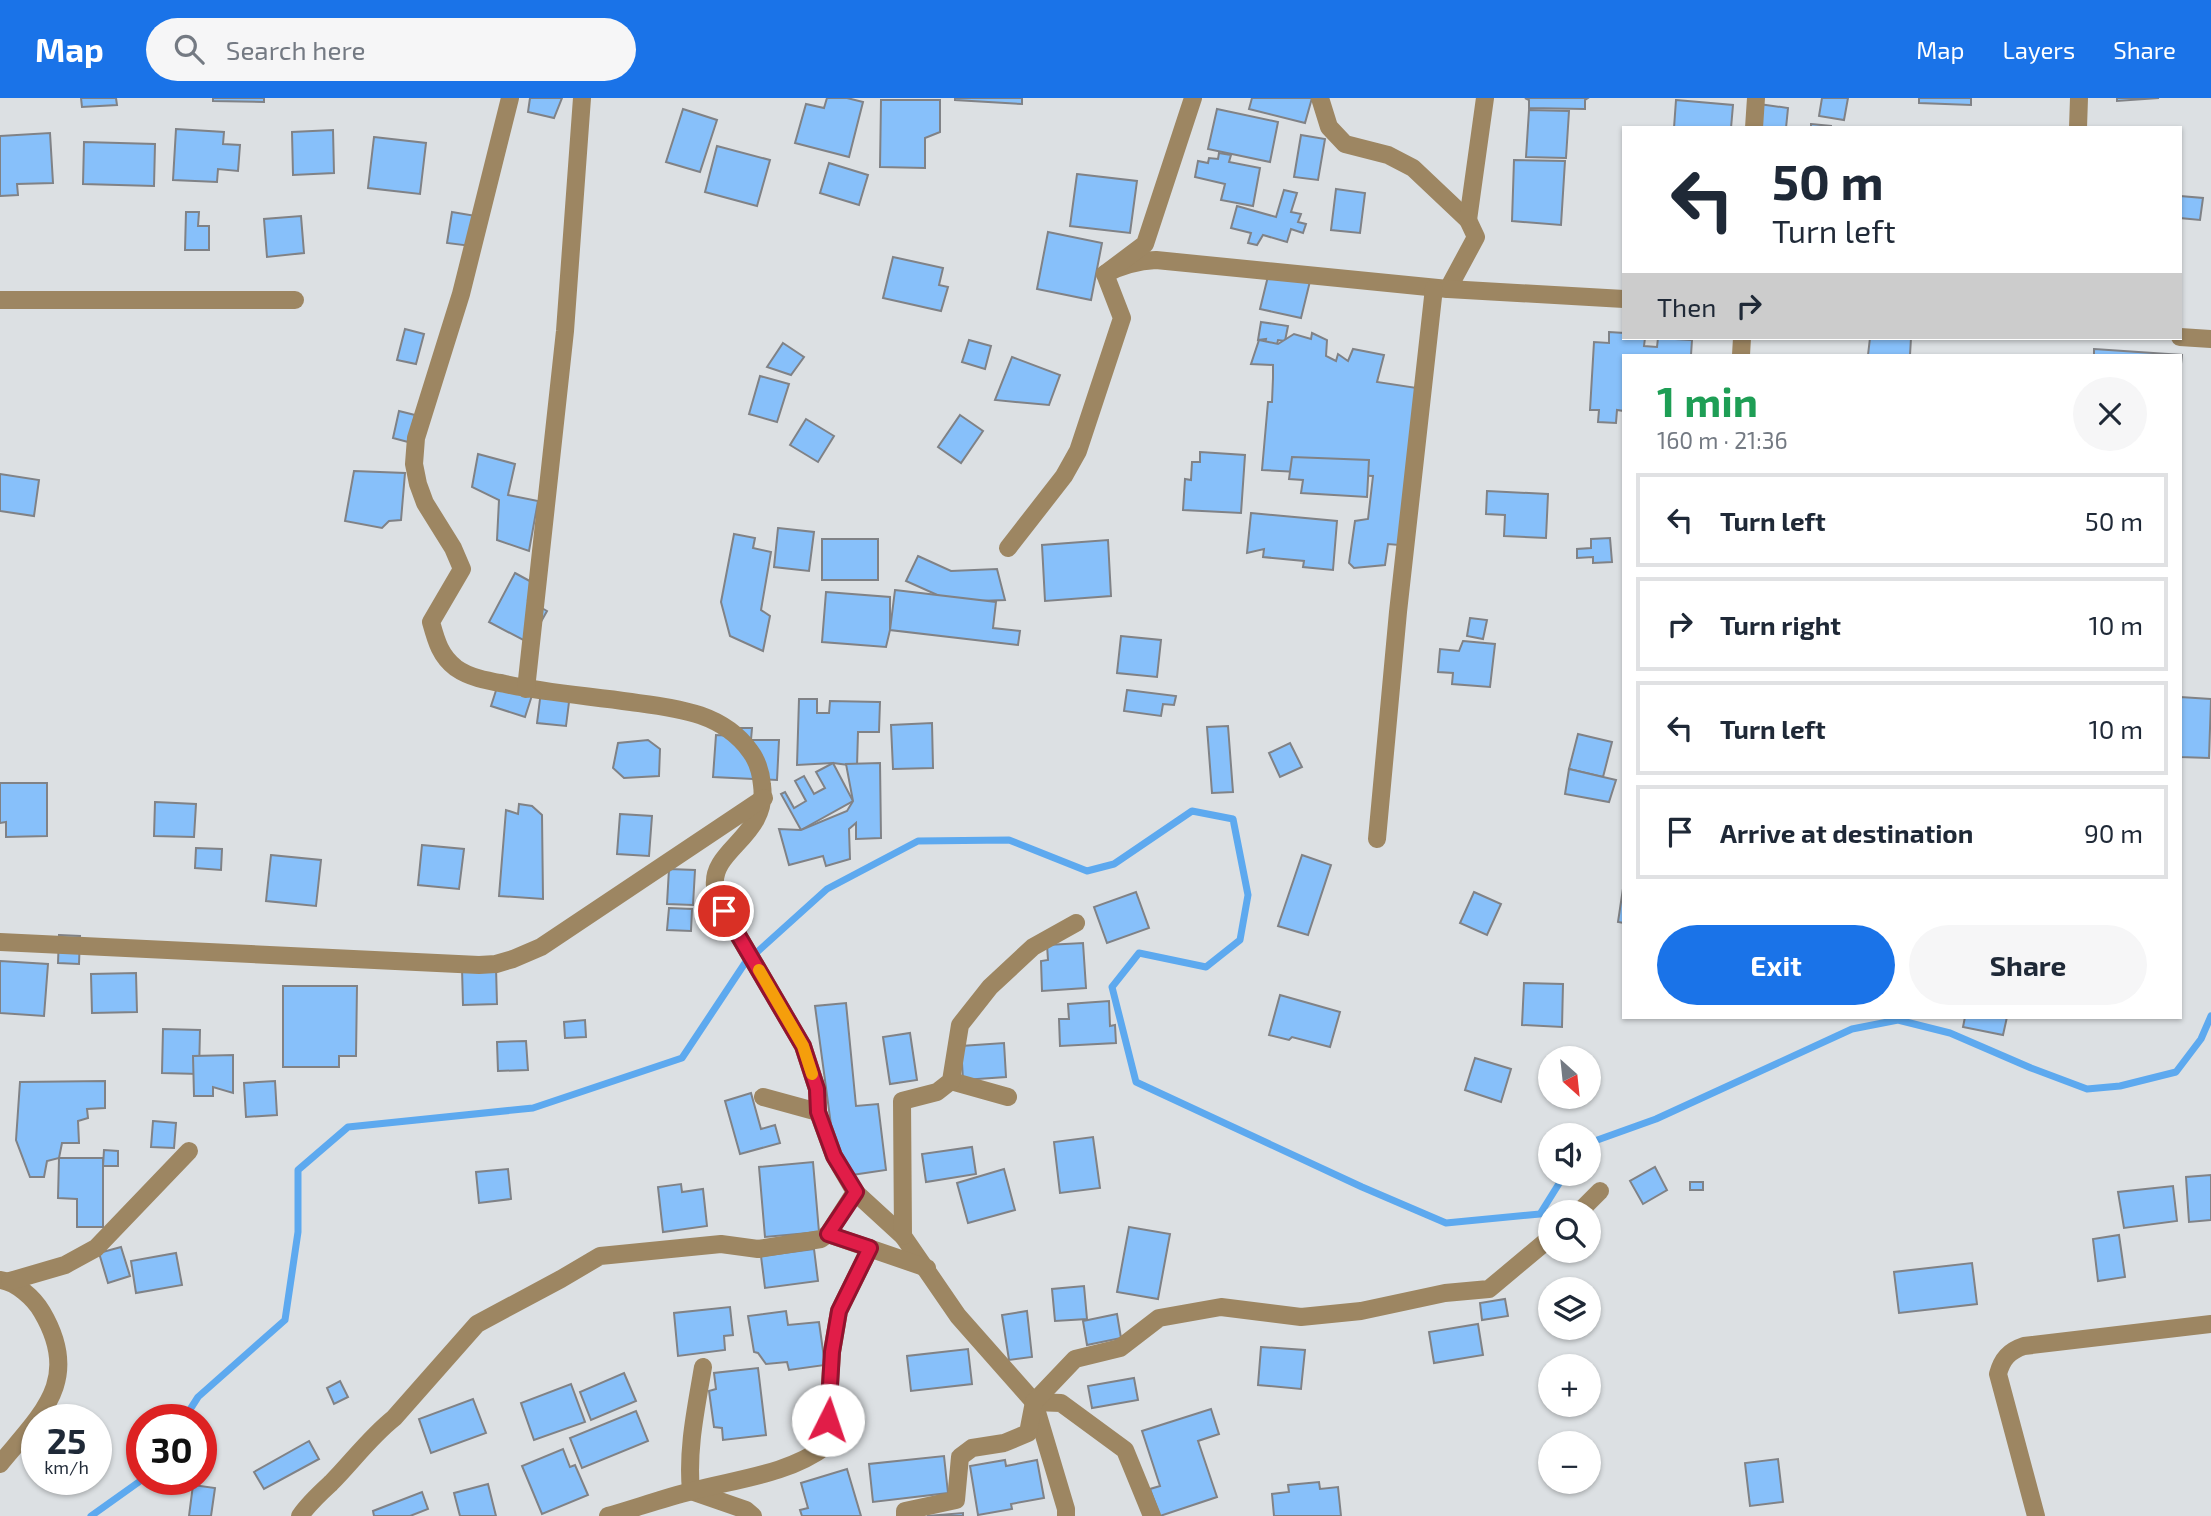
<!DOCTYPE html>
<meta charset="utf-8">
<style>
body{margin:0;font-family:"Exo 2",sans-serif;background:#f6f6f7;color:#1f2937;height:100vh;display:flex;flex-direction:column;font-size:26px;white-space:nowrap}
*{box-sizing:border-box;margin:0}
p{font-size:23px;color:#747a83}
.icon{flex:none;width:38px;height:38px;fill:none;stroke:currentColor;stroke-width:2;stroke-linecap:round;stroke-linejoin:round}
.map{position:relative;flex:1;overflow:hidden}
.sheet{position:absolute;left:1622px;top:256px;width:560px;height:665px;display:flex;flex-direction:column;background:#fff;border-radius:0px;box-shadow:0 2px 5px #0004}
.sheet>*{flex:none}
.top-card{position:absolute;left:1622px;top:28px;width:560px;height:214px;border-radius:0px;box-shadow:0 2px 5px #0004;background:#fff;color:#1f2937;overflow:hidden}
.needle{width:46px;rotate:153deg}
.buttons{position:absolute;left:1538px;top:948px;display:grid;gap:14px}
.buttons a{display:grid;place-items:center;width:63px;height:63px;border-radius:50%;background:#fff;box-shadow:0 2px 5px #0004;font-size:35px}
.speed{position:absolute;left:21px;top:1306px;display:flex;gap:14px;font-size:35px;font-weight:700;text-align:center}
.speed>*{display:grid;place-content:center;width:91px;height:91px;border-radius:50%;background:#fff;box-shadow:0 2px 5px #0004;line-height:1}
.speed small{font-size:18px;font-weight:400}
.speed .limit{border:10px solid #d22;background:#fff;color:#111}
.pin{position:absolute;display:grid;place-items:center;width:60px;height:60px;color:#fff;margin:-30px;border:4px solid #fff;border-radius:50%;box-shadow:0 2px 7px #0007}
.me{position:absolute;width:77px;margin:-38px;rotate:4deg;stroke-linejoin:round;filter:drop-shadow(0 0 5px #0008)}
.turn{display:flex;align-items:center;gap:24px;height:147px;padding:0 35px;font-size:32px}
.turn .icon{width:91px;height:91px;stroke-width:2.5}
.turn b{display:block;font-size:49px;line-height:60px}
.then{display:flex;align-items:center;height:66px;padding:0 35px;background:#0003;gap:14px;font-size:26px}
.round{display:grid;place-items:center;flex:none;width:74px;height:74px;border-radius:37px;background:#f6f6f7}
.overview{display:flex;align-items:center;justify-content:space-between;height:119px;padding:0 35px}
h1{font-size:42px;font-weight:700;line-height:52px;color:#1e9e55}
.action{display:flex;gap:14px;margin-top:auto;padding:14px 35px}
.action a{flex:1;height:80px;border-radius:42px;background:#1a73e8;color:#fff;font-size:28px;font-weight:700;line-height:80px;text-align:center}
.action a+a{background:#f6f6f7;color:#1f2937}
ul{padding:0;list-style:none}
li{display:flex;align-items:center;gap:21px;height:94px;margin:0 14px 10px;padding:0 21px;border:4px solid #e0e1e3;border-radius:0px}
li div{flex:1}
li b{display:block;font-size:26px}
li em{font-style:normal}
header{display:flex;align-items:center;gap:42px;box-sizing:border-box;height:98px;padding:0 35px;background:#1a73e8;color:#fff}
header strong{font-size:33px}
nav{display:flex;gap:38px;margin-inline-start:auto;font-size:24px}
.search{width:490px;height:63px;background:#f6f6f7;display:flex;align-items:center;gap:18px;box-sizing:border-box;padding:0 24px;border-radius:38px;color:#747a83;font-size:26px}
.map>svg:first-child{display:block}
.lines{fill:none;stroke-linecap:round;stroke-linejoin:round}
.stream{stroke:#5da9ef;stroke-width:7}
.building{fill:#87c0fa;stroke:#808286;stroke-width:2}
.minor{stroke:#9d8662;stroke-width:18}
.route-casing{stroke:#92132f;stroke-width:18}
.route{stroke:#e11d48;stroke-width:12}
.slow{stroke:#f59e0b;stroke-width:12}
</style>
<header>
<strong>Map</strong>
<div class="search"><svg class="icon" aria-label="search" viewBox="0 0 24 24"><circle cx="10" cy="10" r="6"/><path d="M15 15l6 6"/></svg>Search here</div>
<nav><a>Map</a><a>Layers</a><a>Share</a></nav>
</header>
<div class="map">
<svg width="2211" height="1418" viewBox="0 0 2211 1418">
<rect width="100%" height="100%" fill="#dce0e3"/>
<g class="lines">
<!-- stream -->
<g class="stream">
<polyline points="1589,1045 1656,1021 1852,931 1898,922 1950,935 2031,970 2087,991 2120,988 2176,974 2201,941 2211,918"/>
<polyline points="184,1321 198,1299 285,1222 298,1134 298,1072 348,1029 533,1010 682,960 745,865 827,791 918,743 1009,742 1087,773 1114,766 1192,713 1233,721 1248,797 1240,842 1206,869 1139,855 1112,889 1136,984 1362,1089 1446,1125 1540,1116 1565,1076"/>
<polyline points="91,1418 143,1381"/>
</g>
</g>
<!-- building -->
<g class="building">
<polygon points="81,0 116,0 117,7 82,9"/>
<polygon points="213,0 264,0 264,4 213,3"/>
<polygon points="530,0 562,0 554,20 528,14"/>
<polygon points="827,0 847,0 863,4 849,59 795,45 806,6 824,10"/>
<polygon points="955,0 1022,0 1022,6 955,2"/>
<polygon points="1252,0 1312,0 1305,25 1249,11"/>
<polygon points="1525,0 1588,0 1585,2 1585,11 1529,10 1529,2"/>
<polygon points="1822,0 1848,0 1844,22 1819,18"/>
<polygon points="1919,0 1971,0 1971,7 1919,5"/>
<polygon points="2117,0 2159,0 2117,3"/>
<polygon points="881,2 940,2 940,34 925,40 925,70 880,69"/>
<polygon points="1676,2 1733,7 1731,30 1674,30"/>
<polygon points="1752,5 1788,10 1786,30 1749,30"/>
<polygon points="683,11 717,22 700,74 666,64"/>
<polygon points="1217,11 1278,24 1270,64 1208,51"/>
<polygon points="1529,12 1569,13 1566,60 1526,59"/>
<polygon points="1811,26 1831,28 1831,30 1811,30"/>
<polygon points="176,31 224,34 223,46 240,47 238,73 218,71 217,84 173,82"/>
<polygon points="333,32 334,75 293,77 292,34"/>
<polygon points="50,35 53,85 17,86 18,97 0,98 0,38"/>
<polygon points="1301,37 1325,41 1318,82 1294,79"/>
<polygon points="374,39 426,45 420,96 368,90"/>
<polygon points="84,44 155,46 154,88 83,86"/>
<polygon points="717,48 770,62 757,108 705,94"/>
<polygon points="1219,55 1231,57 1229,64 1260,70 1253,108 1221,102 1225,86 1195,79 1198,63 1208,65 1209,60 1218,61"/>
<polygon points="1514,62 1565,63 1561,127 1512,123"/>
<polygon points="829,65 868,77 859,107 820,95"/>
<polygon points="1077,76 1137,83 1130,135 1070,128"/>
<polygon points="1336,91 1365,95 1360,135 1331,132"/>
<polygon points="1284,92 1297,95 1291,114 1301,116 1298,124 1306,126 1303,135 1291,131 1287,144 1263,137 1257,147 1248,145 1251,135 1231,130 1237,108 1276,119"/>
<polygon points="2180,98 2203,100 2200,122 2180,120"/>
<polygon points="186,114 199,114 198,128 209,128 209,152 185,152"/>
<polygon points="452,114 476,118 471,148 447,145"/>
<polygon points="301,118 304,155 267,159 264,121"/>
<polygon points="1048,134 1102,145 1091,202 1037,191"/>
<polygon points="893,159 943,170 939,187 948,189 941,213 883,200"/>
<polygon points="1270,170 1311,179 1301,220 1260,211"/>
<polygon points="1261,224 1288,228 1285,243 1278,242 1275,255 1264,249 1266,241 1258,242"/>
<polygon points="405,231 424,236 416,266 397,262"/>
<polygon points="1609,234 1624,235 1624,240 1645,240 1644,248 1657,249 1658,240 1692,242 1691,257 1624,257 1624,313 1617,312 1616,325 1598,324 1599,312 1590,312 1594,244 1609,245"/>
<polygon points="1312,235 1327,242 1326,258 1336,263 1338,256 1348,263 1353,251 1384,257 1377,284 1417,290 1399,447 1388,446 1385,467 1354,470 1349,465 1355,423 1368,421 1373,378 1262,372 1268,304 1272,304 1273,280 1273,267 1251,266 1259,242 1278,246 1294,236 1311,241"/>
<polygon points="1870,240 1911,240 1910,257 1868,257"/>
<polygon points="969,242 991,248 985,271 962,264"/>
<polygon points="783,245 804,259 791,277 767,269"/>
<polygon points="2094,251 2182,257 2180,275 2180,257 2094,257"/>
<polygon points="1012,259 1060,277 1049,307 995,302"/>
<polygon points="760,278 789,286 777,324 749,316"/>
<polygon points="399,313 415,317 408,344 393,340"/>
<polygon points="960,317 983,333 961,365 938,349"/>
<polygon points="806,321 834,338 818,364 790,347"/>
<polygon points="1200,354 1245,357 1241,415 1183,412 1185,381 1191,382 1192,364 1200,364"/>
<polygon points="478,356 515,366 508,397 538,403 529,453 497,442 499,402 472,389"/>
<polygon points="1292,359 1369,362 1367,399 1301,395 1303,382 1289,381"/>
<polygon points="354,373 405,375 401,422 389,423 382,430 345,423"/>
<polygon points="0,376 39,382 34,418 0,413"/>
<polygon points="1487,393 1548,396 1546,440 1504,438 1505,417 1486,416"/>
<polygon points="1251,415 1337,423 1333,472 1303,469 1304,463 1263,459 1264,451 1247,455"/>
<polygon points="778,430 814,434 809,473 774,469"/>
<polygon points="734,436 755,440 753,450 771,454 761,512 770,518 763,553 730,538 721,504"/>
<polygon points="1610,440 1612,464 1593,465 1593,459 1577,460 1577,451 1591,450 1591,441"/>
<rect x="822" y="441" width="56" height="41"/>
<polygon points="1108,442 1111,498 1045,503 1042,447"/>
<polygon points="918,458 951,473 997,471 1005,502 953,504 906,483"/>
<polygon points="515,475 537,487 528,502 547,513 529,545 489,524"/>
<polygon points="895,492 996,504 993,530 1020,533 1018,547 890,532"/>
<polygon points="826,494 890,499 890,532 886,549 822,544"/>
<polygon points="1470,520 1487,522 1483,541 1467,538"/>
<polygon points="1121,538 1161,542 1157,579 1117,575"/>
<polygon points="1463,543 1495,546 1490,589 1452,586 1453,575 1438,574 1440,551 1459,553"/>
<polygon points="501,577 535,588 525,619 491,608"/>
<polygon points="1127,592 1176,598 1174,607 1163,606 1161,618 1124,613"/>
<polygon points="541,593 570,596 566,628 537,625"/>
<polygon points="2180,599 2211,601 2209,660 2180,659"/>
<polygon points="799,601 817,601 817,615 829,615 830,603 880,604 879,634 858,634 857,668 833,665 797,667"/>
<polygon points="932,625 933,670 893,671 891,627"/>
<polygon points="1228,628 1233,694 1212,695 1207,629"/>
<polygon points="734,630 752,630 751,642 779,642 777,682 713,679 716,637 734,638"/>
<polygon points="1578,636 1612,644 1603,679 1569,671"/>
<polygon points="648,642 660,651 659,678 624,680 613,670 618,645"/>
<polygon points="1290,645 1302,669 1280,679 1269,655"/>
<polygon points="833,665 853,703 801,732 781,696 785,694 794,710 806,703 795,683 804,678 814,696 825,690 816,674"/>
<polygon points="880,665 881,740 856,741 856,725 849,731 850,761 826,768 823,758 789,767 779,731 801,732 847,713 853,703 846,666"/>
<polygon points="1569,671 1616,682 1609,704 1565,696"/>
<polygon points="0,685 47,685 47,738 6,739 6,724 0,725"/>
<polygon points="155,704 196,706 194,739 154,738"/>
<polygon points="519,706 532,708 542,717 543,801 499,798 506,712 518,716"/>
<polygon points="620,716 652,718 649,758 617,756"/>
<polygon points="422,747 464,751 459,791 418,787"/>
<polygon points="196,750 222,751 221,772 195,770"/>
<polygon points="271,757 321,762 316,808 266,803"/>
<polygon points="1302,757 1331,767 1308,837 1278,828"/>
<polygon points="669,771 695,772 693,807 667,806"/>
<polygon points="1624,784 1624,825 1618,824"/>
<polygon points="1136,794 1149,830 1107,845 1094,809"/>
<polygon points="1474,794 1501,806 1487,837 1460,825"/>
<polygon points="669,810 692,811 691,833 667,832"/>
<polygon points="59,837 80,838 79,866 58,865"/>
<polygon points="1083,845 1086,890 1042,893 1041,863 1048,862 1047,847"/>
<polygon points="0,863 48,866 44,918 0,915"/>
<polygon points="496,869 497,906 463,907 462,870"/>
<polygon points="136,875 137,914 92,915 91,876"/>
<polygon points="1524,885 1563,886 1562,929 1522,927"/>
<polygon points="283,888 357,888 356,958 339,958 339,969 283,969"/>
<polygon points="1280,897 1340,914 1330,949 1292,939 1289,942 1269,937"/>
<polygon points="1109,903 1110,928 1115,927 1116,945 1060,948 1059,921 1069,921 1068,906"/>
<polygon points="846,905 856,1008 878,1006 886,1072 838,1079 815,908"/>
<polygon points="1965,919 2007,919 2003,937 1963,929"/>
<polygon points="585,922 586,939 565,940 564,924"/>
<polygon points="163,931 200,932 199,976 162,975"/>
<polygon points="910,935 917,982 890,986 883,939"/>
<polygon points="526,943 528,972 498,973 497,944"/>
<polygon points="1004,945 1006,979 963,982 961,948"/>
<polygon points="233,957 233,995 213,989 213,998 194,998 193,958"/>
<polygon points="1475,960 1511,971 1501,1004 1465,992"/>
<polygon points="105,983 105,1010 87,1011 88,1020 78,1023 79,1045 62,1045 59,1060 47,1063 44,1079 30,1079 16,1042 20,984"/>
<polygon points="275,983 277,1017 246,1019 244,985"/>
<polygon points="751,995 761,1031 775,1027 780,1045 740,1056 725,1003"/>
<polygon points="153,1023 176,1025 174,1050 151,1049"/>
<polygon points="1093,1039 1100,1090 1060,1095 1054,1044"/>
<polygon points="972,1049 976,1076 926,1084 922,1056"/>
<polygon points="104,1052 118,1053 118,1068 103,1068"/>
<polygon points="59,1060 103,1060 103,1129 77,1129 77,1101 58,1100"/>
<polygon points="813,1064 819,1134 765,1139 759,1069"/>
<polygon points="1655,1069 1667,1092 1643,1106 1630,1083"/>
<polygon points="508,1071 511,1101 479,1105 476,1074"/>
<polygon points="1004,1071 1015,1112 968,1125 957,1085"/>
<polygon points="2211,1077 2211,1122 2189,1124 2186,1079"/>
<rect x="1690" y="1084" width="13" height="8"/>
<polygon points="681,1086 682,1094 703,1091 707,1128 663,1134 658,1089"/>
<polygon points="2173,1088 2177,1123 2124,1130 2118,1094"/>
<polygon points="1129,1129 1170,1136 1158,1201 1117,1194"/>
<polygon points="2119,1137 2125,1179 2098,1183 2093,1141"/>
<polygon points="121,1149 130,1178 108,1185 99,1155"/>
<polygon points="814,1151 818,1183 765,1190 761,1158"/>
<polygon points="176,1155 182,1187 136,1195 131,1163"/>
<polygon points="1972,1165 1977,1206 1899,1215 1894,1174"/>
<polygon points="1084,1188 1087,1221 1055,1223 1052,1191"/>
<polygon points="1505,1201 1508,1218 1482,1222 1480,1205"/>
<polygon points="730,1209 733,1237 724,1238 725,1252 678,1258 674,1215"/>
<polygon points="786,1213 788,1227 819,1224 825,1267 789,1272 787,1264 766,1266 758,1255 754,1254 748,1218"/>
<polygon points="1027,1213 1032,1259 1009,1262 1002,1217"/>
<polygon points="1117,1216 1121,1240 1087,1247 1083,1223"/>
<polygon points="1478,1226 1483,1257 1434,1265 1429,1234"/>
<polygon points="1261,1249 1305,1252 1301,1291 1258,1287"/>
<polygon points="968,1251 972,1286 911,1293 907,1258"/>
<polygon points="758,1270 766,1337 723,1342 722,1330 714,1329 709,1293 716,1291 714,1275"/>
<polygon points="624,1275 636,1303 591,1322 580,1294"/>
<polygon points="1134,1280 1138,1302 1092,1310 1088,1288"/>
<polygon points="340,1283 348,1299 334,1306 327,1290"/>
<polygon points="571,1286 585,1324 534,1342 521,1305"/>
<polygon points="473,1301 486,1335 431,1355 419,1321"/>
<polygon points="1211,1311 1219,1336 1198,1343 1217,1399 1160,1418 1150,1391 1160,1388 1142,1333"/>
<polygon points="636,1313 648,1343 582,1370 570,1340"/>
<polygon points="309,1343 319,1361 264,1391 254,1374"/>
<polygon points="563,1351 570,1369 575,1367 588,1397 542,1416 522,1368"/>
<polygon points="944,1358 948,1395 873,1404 869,1366"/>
<polygon points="1778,1361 1783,1404 1750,1408 1745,1365"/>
<polygon points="1005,1362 1006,1368 1037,1362 1044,1400 1011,1406 1012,1411 978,1417 970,1368"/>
<polygon points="847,1371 861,1418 802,1418 800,1412 808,1410 801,1385"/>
<polygon points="1319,1384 1320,1391 1338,1389 1341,1418 1274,1418 1272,1396 1289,1394 1288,1387"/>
<polygon points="488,1386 496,1418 460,1418 454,1395"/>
<polygon points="193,1387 215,1390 211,1418 189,1418"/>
<polygon points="422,1394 428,1411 410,1418 374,1418 373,1413"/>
<polygon points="963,1415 963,1418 927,1418"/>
</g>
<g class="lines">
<!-- minor -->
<g class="minor">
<path d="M510,0L461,196L416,340L414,366L418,386L425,405L453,450L462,471L431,524C436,542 440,558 456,570C470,580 489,583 505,586C547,595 590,598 631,604C675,610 722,614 750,653C757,662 761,676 762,687C769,738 711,751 715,788C715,796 721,805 724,813L803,948L817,991L818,1014L834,1058L855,1094L903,1138L958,1218L1034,1304L1066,1411V1418"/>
<polyline points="1320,0 1329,29 1345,46 1388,57 1413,70 1468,122 1476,139 1448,191"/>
<polyline points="1754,30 1756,0"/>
<polyline points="2078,30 2079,0"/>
<polyline points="1468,122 1485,0"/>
<path d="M1105,176C1122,167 1137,163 1156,162L1448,191L1624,201"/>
<polyline points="0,202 295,202"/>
<polyline points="2180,239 2211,241"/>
<polyline points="1741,257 1742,240"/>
<polyline points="1008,450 1064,378 1078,353 1122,220 1105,176 1145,146 1193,0"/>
<polyline points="526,591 565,233 582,0"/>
<polyline points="1377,741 1398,514 1434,190"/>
<polyline points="0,844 479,867 496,866 513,861 541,849 764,700"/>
<polyline points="951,983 1008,999"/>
<polyline points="763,999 818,1014"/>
<polyline points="1578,1115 1600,1093"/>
<polyline points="828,1136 927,1170"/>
<polyline points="903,1138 902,1003 937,994 951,983 960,927 990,889 1033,849 1076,825"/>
<path d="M0,1182C16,1184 34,1200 42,1214C82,1282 42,1315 0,1366"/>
<polyline points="10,1183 65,1167 96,1150 189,1053"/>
<path d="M703,1269C696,1311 687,1351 691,1393L746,1412L753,1418"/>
<polyline points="1034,1304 1061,1305 1125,1352 1152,1418"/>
<path d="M300,1418C309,1405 319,1396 331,1385C352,1364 370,1339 394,1320L477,1226L561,1181L600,1158L721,1146L758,1151L821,1141L828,1136L855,1094"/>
<path d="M608,1418C636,1410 664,1400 692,1393C737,1381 789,1376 826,1348L832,1254L839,1213L870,1150"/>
<polyline points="905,1418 905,1413 956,1402 960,1359 972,1350 1004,1345 1028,1335 1034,1304 1075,1261 1120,1250 1159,1220 1221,1209 1301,1219 1361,1213 1445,1195 1489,1191 1550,1140"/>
<path d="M2036,1418L1998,1276C2002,1261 2009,1253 2024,1248L2211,1226"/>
</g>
</g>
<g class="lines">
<!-- route casing -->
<g class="route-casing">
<polyline id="route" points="724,813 803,948 817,991 818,1014 834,1058 856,1094 828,1136 870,1150 839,1213 832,1254 828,1322"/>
</g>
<!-- route -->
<use href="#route" class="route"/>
<!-- slow -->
<polyline class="slow" points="759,872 803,948 812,976"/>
</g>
</svg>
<div class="buttons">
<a><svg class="needle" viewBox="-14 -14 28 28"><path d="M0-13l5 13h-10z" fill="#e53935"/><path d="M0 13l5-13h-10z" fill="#747a83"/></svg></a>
<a><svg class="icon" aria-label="sound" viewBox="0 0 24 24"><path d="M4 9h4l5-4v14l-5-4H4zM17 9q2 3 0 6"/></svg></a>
<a><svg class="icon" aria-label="search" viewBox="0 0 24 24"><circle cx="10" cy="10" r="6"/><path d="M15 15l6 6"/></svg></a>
<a><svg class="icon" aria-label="layers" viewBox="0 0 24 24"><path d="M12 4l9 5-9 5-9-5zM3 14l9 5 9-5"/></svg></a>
<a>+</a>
<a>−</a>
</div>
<div class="speed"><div>25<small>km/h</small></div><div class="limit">30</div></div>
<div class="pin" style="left:724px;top:813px;background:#d93025"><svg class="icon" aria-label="arrive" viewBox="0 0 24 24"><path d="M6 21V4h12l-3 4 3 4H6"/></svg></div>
<svg class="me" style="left:828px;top:1322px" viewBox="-20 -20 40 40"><circle r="19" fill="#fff"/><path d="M0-13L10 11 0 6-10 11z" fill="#e11d48"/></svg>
<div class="top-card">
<div class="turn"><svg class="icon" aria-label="left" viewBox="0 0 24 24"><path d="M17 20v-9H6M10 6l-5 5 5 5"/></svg><div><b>50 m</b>Turn left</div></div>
<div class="then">Then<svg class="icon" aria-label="right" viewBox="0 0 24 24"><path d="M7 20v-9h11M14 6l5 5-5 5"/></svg></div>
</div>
<section class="sheet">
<div class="overview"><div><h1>1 min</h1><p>160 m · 21:36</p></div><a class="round"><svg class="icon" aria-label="close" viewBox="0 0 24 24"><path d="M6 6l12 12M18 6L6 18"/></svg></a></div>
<ul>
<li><svg class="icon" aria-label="left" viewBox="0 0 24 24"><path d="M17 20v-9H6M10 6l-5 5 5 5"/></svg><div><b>Turn left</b></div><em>50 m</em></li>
<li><svg class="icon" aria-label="right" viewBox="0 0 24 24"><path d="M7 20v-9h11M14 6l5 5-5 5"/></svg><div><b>Turn right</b></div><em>10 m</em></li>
<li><svg class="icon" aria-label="left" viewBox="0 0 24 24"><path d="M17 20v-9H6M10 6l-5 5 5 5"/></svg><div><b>Turn left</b></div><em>10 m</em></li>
<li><svg class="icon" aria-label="arrive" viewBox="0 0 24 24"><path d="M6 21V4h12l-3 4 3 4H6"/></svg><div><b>Arrive at destination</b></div><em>90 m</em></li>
</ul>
<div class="action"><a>Exit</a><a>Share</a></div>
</section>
</div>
